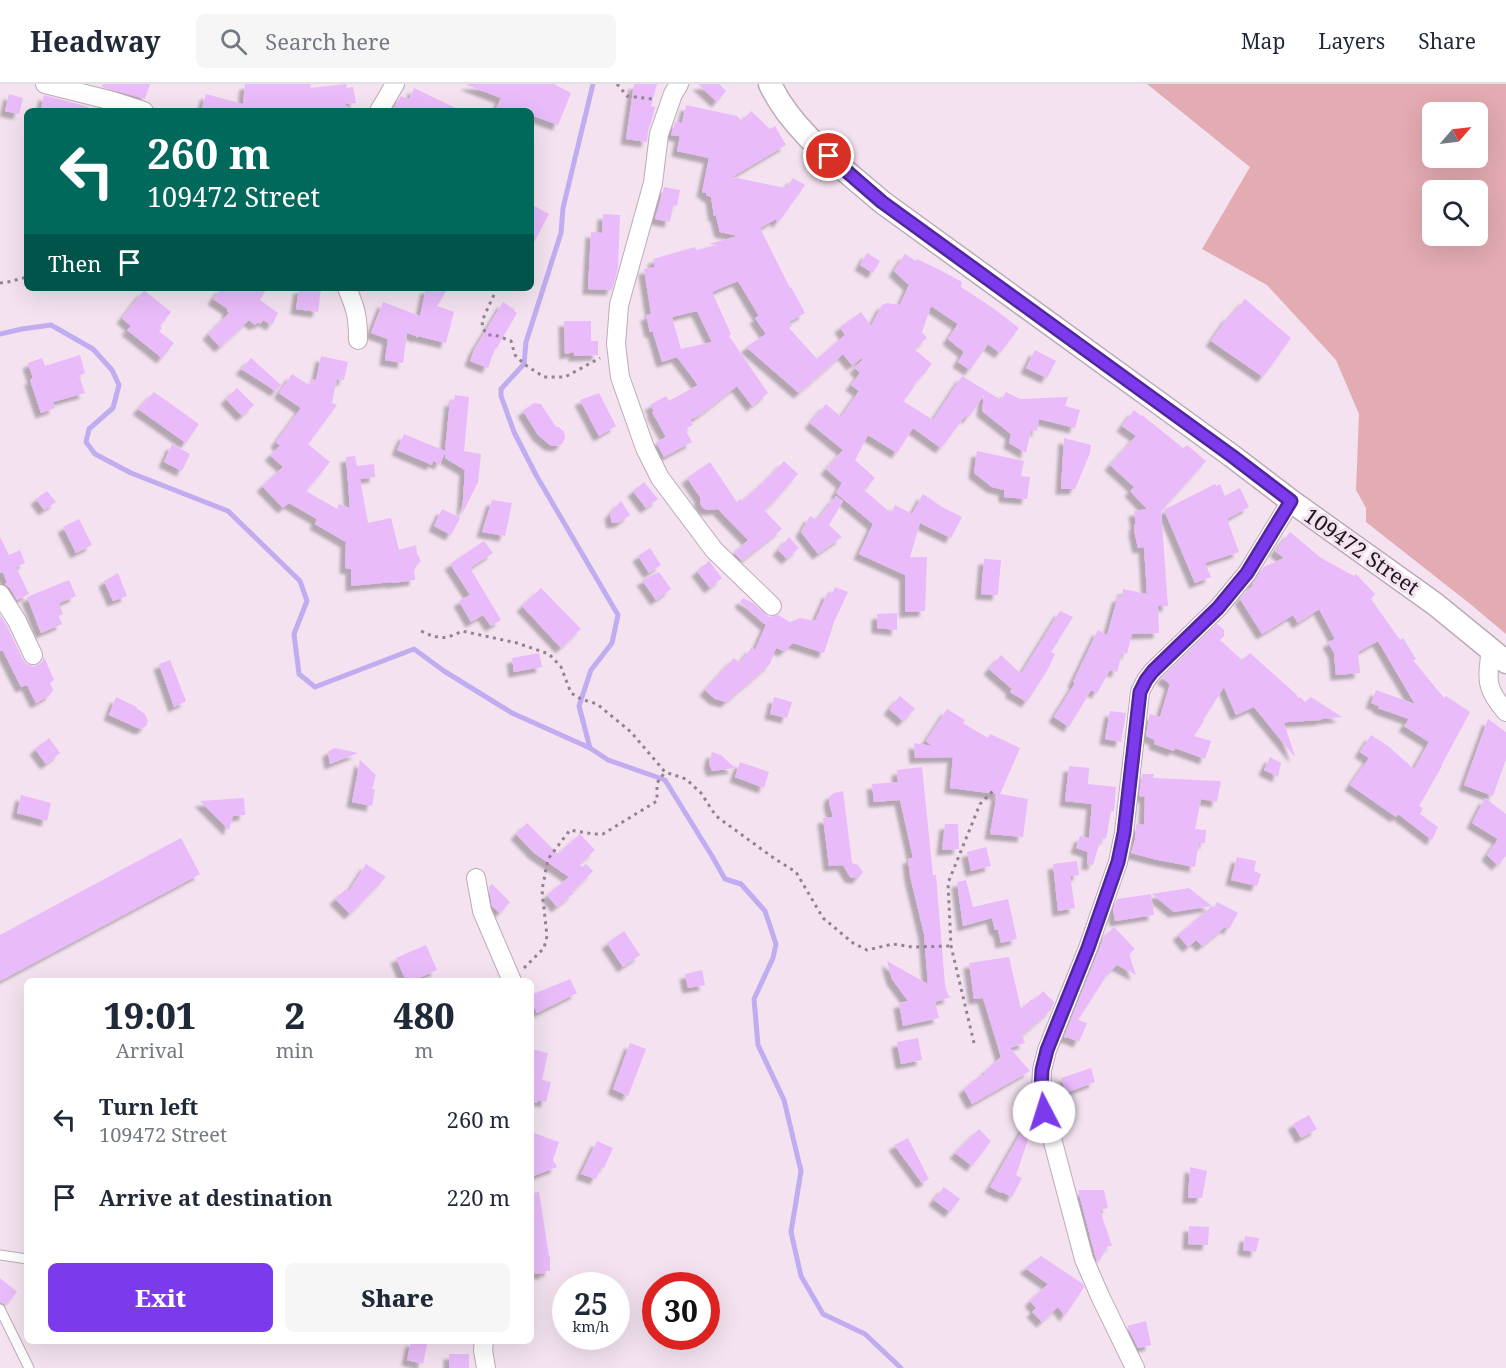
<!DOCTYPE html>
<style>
body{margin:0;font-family:"Noto Serif",serif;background:#f6f6f7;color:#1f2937;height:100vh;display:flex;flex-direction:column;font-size:22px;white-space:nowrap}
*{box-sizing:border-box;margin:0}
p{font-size:20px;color:#747a83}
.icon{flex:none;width:33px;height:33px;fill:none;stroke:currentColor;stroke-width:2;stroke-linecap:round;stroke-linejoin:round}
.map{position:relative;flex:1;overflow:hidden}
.drawer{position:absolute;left:24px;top:894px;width:510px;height:366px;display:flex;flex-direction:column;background:#fff;border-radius:9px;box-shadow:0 6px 24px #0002}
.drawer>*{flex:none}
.banner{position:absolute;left:24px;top:24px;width:510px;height:183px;border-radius:9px;box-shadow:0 6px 24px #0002;background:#00695c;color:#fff;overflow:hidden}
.needle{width:39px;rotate:62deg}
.fabs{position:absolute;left:1422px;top:18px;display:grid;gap:12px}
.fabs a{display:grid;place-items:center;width:66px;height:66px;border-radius:9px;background:#fff;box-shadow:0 6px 24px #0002;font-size:30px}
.speed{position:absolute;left:552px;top:1188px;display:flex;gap:12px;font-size:30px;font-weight:700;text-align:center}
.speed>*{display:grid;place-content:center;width:78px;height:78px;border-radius:50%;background:#fff;box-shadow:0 6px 24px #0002;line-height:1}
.speed small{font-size:15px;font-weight:400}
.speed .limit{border:9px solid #d22;background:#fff;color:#111}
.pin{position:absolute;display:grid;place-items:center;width:51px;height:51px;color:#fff;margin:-26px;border:3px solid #fff;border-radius:50%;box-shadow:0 2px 6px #0007}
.me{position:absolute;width:66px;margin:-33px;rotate:355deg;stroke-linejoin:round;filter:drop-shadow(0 0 4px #0008)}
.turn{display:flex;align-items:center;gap:21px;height:126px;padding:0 24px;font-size:27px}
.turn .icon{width:78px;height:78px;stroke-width:2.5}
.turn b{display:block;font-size:42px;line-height:51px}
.then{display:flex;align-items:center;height:57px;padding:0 24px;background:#0003;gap:12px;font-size:22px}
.eta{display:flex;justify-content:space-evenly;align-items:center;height:102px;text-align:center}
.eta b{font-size:36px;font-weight:800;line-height:42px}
.cta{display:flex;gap:12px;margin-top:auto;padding:12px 24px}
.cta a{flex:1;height:69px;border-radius:9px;background:#7c3aed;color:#fff;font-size:24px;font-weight:800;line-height:69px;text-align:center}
.cta a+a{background:#f6f6f7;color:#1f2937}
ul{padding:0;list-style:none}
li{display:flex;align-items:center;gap:18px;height:78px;padding:0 24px}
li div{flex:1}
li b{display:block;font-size:22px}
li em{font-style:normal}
header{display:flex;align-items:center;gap:36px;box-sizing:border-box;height:84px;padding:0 30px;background:#fff;border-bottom:2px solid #e0e1e3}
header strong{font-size:28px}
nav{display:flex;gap:33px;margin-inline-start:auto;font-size:21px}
.search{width:420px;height:54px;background:#f6f6f7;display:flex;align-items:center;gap:15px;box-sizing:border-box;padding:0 21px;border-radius:9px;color:#747a83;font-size:22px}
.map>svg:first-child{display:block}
.green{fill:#e3abb2;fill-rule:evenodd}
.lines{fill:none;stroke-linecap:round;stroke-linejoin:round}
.stream{stroke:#c1acf0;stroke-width:5}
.building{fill:#e9bbfa;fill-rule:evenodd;filter:url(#shadow)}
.service-casing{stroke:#bcabb8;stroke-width:11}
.minor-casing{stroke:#bcabb8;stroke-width:20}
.tertiary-casing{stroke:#bcabb8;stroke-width:25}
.path{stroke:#91848e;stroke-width:3;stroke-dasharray:3 4.5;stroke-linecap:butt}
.service{stroke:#fff;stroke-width:9}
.minor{stroke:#fff;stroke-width:18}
.tertiary{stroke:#fff;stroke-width:22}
.route-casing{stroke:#51269a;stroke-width:15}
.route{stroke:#7c3aed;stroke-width:10}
.labels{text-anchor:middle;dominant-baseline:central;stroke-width:6;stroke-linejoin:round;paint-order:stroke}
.street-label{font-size:21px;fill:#1d171c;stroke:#f4e2f0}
</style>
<header>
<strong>Headway</strong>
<div class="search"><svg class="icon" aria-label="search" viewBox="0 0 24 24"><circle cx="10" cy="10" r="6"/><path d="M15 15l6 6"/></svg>Search here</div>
<nav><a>Map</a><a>Layers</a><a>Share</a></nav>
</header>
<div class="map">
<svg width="1506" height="1284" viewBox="0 0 1506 1284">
<defs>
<filter id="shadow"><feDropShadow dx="-5.5" dy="5.5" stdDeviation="1.5" flood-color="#0004"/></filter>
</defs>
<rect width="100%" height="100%" fill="#f4e2f0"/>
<!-- green -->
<path class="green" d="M1147,0H1506V550L1469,519L1366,438V424L1356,406L1359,330L1336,276L1267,201L1202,165L1250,83ZM1432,28H1478V74H1432ZM1432,106H1478V152H1432Z"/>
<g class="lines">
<!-- stream -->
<g class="stream">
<polyline points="593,0 563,124 561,149 526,258 524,280 501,305 501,312 514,348 536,391 618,531 612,559 591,586 579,622 590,664 608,676 665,696 712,772 725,795 741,800 765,827 776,860 773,874 754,915 758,961 784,1016 801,1087 791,1148 801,1192 823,1230 865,1250 901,1284"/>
<polyline points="0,250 22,245 51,241 93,265 112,286 119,301 113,324 89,345 86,358 95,370 131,389 228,427 300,497 307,517 294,550 299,590 315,603 414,565 444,587 512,629 590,664"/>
</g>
</g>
<!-- building -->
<g class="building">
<polygon points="103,0 150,0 145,15 102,3"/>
<polygon points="245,0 311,0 310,4 346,0 347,4 353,3 356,19 345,20 351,27 214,27 202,24 206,10 243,20"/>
<polygon points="468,0 554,0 571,9 558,41 531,31 531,27 495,27 501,14 467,1"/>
<polygon points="634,0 657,0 651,22 655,23 653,32 648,47 647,58 626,55"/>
<polygon points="698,0 719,0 726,7 717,18"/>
<polygon points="414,4 462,27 392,27 401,12 409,15"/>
<polygon points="9,10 23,14 19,30 5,27"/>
<polygon points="44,11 89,23 88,27 50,27 41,25"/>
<path d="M686,21L737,32L742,37L751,27L770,45L775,42L786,61L732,93L786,104L793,94L805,101L778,139L776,135L760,144L790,204L791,203L805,229L789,238L792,242L789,244L817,275L845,251L840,243L861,228L871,242L882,221L887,219L900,221L909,201L894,187L905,170L916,177L917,175L940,186L962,198L961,203L993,224L1019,244L1000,269L988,260L970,286L958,278L964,268L948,255L958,240L931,222L922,248L927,254L914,265L932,280L913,302L914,303L903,317L933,336L962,292L1001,316L1006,308L1020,315L1068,313L1065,322L1080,326L1075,344L1039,335L1037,347L1031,346L1026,369L1009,359L1011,350L982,327L984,311L968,334L965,332L941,364L913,344L897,369L868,351L855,376L875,394L864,406L891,429L895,421L912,430L923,410L942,423L962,433L951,454L920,439L910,473H927L925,527L905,528V491L859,470L873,440L836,409L842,399L826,385L843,366L810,339L826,320L841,333L859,307L851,301L860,289L855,284L863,275L862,274L852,281L843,270L799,309L746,263L766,250L755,234L759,232L738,197L712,208L731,250L729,252L768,309L752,322L737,302L700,331L690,336L693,341L685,345L692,358L664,373L656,358L666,353L652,328L654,327L650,321L666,312L669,317L698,301L677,273L662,278L653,248H650L646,231L651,230L644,185L655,183L653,175L695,163L696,166L718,161L709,160L738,152L720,148L716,132H714L711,113L706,111V109L702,108L709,74L677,67L680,52L671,51L675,38L682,39ZM697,227L712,258L681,265L672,233Z"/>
<polygon points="664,103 680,106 677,122 673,121 670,138 655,135"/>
<polygon points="531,120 549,130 531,164"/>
<polygon points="603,130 620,131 618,184 612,206 588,205 591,148 602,149"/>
<polygon points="867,169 880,177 873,189 860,181"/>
<polygon points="221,204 267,204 260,216 278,229 272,241 263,236 260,240 258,238 255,241 249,236 220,263 208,250 229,229 227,227 228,225 213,215"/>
<polygon points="299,204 321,204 318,228 296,225"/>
<polygon points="426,204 448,204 437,222 454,228 446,259 418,252 417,254 416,252 407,249 403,279 385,276 388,255 371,249 383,218 420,232"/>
<polygon points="144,206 171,228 160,242 162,244 159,247 174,259 162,274 127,246 131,242 122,234"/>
<polygon points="1245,215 1291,254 1263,293 1211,257 1229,231 1231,232"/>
<polygon points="503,218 515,226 514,227 517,229 496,265 495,264 488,284 470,277 474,266"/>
<polygon points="564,237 591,237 591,257 598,257 598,271 574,272 574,268 565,270"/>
<polygon points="1035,266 1056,277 1047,294 1026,284"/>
<polygon points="80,271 85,289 79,292 85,309 53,318 55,324 41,329 30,296 33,294 28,279 42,274 45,282"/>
<polygon points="321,272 348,278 344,296 337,295 332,319 337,321 308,360 330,378 306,407 337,425 339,420 350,424 346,373 355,372 357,382 374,380 375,393 360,395 368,439 391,434 399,466 416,461 417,469 421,477 414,485 415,496 392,499 392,498 351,502 351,485 345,484 346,458 315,440 317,435 289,419 283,424 262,402 283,383 270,371 280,362 276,358 301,324 279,309 292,290 310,302 311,295 316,296"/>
<polygon points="251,274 281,301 276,307 241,285"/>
<polygon points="237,304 254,321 242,332 226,315"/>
<polygon points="154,308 199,340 186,359 138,325"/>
<polygon points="599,309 616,342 599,352 580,316"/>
<polygon points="455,311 469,313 464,367 481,370 478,398 462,430 465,386 445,374 445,369 440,380 433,377 432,381 397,366 404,350 445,367 450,316 454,318"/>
<polygon points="534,319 541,320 556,343 559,343 564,348 565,354 562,360 557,362 550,361 538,351 523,327"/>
<polygon points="1134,326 1141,332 1142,331 1183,364 1187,361 1206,377 1161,427 1168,522 1158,522 1159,549 1132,550 1127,570 1122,569 1117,588 1110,586 1097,609 1091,606 1069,643 1054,633 1075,599 1073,598 1098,546 1107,551 1118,512 1122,513 1123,505 1147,510 1144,463 1138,464 1134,446 1135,445 1134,441 1136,440 1134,427 1147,425 1130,407 1134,403 1110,381 1136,352 1122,342"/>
<polygon points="1064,354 1091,361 1090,369 1075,405 1061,405"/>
<polygon points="172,360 190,370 182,387 164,378"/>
<polygon points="977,367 1024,377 1021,392 1030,393 1027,415 1004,413 1004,406 992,403 974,389"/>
<polygon points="784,377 798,390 778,413 764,426 782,445 742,477 734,469 748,456 718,425 708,426 703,424 700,419 700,413 687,394 710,378 737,418 740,415 742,417 772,390"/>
<polygon points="644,398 658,415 646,424 633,407"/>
<polygon points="1215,400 1216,402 1220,400 1225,412 1240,404 1249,423 1227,435 1239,468 1205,479 1211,493 1195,499 1164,426"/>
<polygon points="47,407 56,418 44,426 36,415"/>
<polygon points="836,412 843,417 829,441 842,453 818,470 801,448 810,432 817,436"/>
<polygon points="492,416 512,419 505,452 482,448"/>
<polygon points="621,417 630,431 620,438 612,439 610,430"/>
<polygon points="442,425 460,434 451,451 434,442"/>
<polygon points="79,435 92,461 76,469 63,443"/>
<polygon points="1290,448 1321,474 1354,492 1356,490 1375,510 1371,515 1400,556 1403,554 1416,575 1413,576 1444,614 1446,612 1470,628 1441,682 1442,682 1419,722 1423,724 1420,730 1438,743 1432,756 1398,730 1396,733 1350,701 1369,674 1360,668 1371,651 1388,662 1414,685 1429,658 1404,642 1409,635 1378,624 1379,622 1371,619 1376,606 1415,620 1378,557 1358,568 1360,589 1336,591 1334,569 1328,558 1335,555 1319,525 1298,539 1293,531 1262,550 1240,515 1248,506 1253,502 1252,500 1264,483 1284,474 1275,467"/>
<polygon points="0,453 9,471 20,466 25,479 16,483 29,510 17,516 10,504 5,500 7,499 3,488 0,489"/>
<polygon points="789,453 799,464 787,475 778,466"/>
<polygon points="484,457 493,469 470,484 501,536 491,542 483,531 471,538 459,517 470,511 450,480"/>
<polygon points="650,464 661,481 649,489 638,472"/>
<polygon points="984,475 1001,476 998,511 981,510"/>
<polygon points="709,477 722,494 710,504 697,487"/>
<polygon points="659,488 671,505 656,516 642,496"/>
<polygon points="118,489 127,512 113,517 104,497"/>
<polygon points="69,496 76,512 59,519 63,530 59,532 62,540 41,549 27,513"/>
<polygon points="835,503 848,508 834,538 824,569 793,559 784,567 776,564 770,580 726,618 715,615 705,606 734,574 740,579 752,563 755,566 766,541 740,518 743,514 753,519 769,533 778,531 790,538 800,534 815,537 828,508 832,510"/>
<polygon points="541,504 581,545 561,564 522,522"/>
<polygon points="1060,527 1073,533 1051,568 1055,570 1048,585 1027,618 1010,608 1012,605 989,585 1001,571 1021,590"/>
<polygon points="897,529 897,546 877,544 877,530"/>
<polygon points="0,531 7,542 23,576 27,580 33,582 38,581 42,578 44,573 54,596 50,599 53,606 50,611 36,619 27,601 21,603 3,567 0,567"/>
<polygon points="1217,540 1224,546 1224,552 1220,556 1242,576 1250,569 1296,610 1298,614 1300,613 1305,618 1311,613 1342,633 1322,635 1321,636 1288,638 1284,639 1295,672 1294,672 1254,623 1236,631 1224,603 1203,636 1204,637 1194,652 1211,657 1205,675 1175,664 1174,667 1154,660 1155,656 1146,652 1149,633 1150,630 1160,633 1170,600 1162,594"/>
<polygon points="539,569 542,583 514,588 512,574"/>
<polygon points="170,576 186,617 174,623 159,580"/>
<polygon points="900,612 915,625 903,637 889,625"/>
<polygon points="116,613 137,623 136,624 145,630 148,637 146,642 141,645 138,644 109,631"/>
<polygon points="774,613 792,618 787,634 770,630"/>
<polygon points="947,625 965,636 963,639 988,654 990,650 1020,664 1000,710 1028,715 1023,753 990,750 997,710 950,704 953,673 915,674 914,659 932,662 926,657"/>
<polygon points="1110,627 1126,629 1121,658 1105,655"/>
<polygon points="1488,635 1506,648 1506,675 1493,712 1464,701"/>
<polygon points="49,654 60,669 46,680 35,665"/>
<polygon points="335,664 358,669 330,680 328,668 330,666"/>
<polygon points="712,668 721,671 735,684 712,687 709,679"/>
<polygon points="1270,673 1281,679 1278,693 1264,686"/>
<polygon points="360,676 376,691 372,705 375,705 372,722 352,718"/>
<polygon points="740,678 769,688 764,704 735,693"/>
<polygon points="1069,682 1089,684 1088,700 1116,703 1114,727 1111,727 1106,755 1101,754 1093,781 1087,780 1088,768 1076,764 1080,752 1089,754 1092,720 1065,717"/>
<polygon points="922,683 933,791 936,791 945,901 948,911 951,913 935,918 939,934 903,942 899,919 908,917 892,895 887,877 928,900 924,850 910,792 908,774 913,774 900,716 874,718 872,700 898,698 897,686"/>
<polygon points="1142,690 1154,690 1153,694 1221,697 1217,718 1201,715 1195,745 1206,746 1205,759 1199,759 1195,783 1158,776 1131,769 1135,756 1136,740 1144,741 1145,713 1139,712"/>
<polygon points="843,707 852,779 858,781 863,788 858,794 855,794 850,793 843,781 829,782 823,734 833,733 829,718 830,712 834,709"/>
<polygon points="21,711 51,719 47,737 17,729"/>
<polygon points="244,714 245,731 233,732 229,746 200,717"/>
<polygon points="1485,714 1506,730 1506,772 1497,781 1487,771 1498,755 1472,739"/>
<polygon points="527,739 558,770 580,750 595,766 579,780 582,783 586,780 593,787 572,808 574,809 557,823 547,811 569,793 534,769 516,750"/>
<polygon points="945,740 958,740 959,765 942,766"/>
<polygon points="181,754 200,790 0,897 0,851"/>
<polygon points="986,763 991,782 971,787 967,768"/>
<polygon points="1237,773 1256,777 1254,787 1261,790 1257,802 1231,796"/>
<polygon points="1077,777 1079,791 1070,792 1075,824 1058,827 1053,780"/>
<polygon points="366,780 386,793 350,830 335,815 346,805 349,807"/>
<polygon points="966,796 973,823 1008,815 1017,855 1001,859 998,846 995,846 992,834 963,842 957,798"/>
<polygon points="492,800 510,818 500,829 492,822 489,803"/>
<polygon points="1189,804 1212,822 1174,828 1152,810"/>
<polygon points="1151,810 1154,831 1115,837 1113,825 1117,815"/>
<polygon points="1217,818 1238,829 1229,845 1225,843 1202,862 1196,856 1188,863 1178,851 1212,822 1214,824"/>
<polygon points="1114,843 1135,865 1129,870 1136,891 1117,881 1108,889 1078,936 1087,939 1079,958 1067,953 1066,954 1064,953 1104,853"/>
<polygon points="624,847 640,871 623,883 607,859"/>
<polygon points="426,861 437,886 412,897 406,897 396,874"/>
<polygon points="1009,873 1021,925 1032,915 1034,917 1043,907 1054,918 1051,926 1022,951 1025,959 1010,964 1030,987 972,1020 964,1005 979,992 985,991 984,988 1001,973 983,914 974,915 969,879"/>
<polygon points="702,886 705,901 688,904 685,890"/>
<polygon points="570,895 577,909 537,929 531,916 531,911"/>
<polygon points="918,954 922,976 901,980 897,958"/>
<polygon points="630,959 646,965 628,1012 613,1005"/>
<polygon points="531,965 548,969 542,996 551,998 546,1018 538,1016 537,1019 531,1019"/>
<polygon points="1091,984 1095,998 1066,1009 1061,994"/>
<polygon points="1309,1031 1317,1045 1301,1054 1293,1040"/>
<polygon points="1027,1038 1033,1041 1016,1091 1022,1094 1012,1113 1002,1108 1001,1109 990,1103"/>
<polygon points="979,1045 991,1057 972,1082 955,1069"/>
<polygon points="531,1048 559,1058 553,1076 557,1083 531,1093"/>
<polygon points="908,1054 929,1095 922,1099 894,1061"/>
<polygon points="597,1057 613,1064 604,1084 601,1083 596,1095 581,1090"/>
<polygon points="1190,1083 1207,1087 1202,1114 1188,1114"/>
<polygon points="944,1103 960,1115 950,1128 934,1116"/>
<polygon points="1078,1106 1104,1106 1108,1124 1100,1126 1112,1162 1108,1162 1098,1179 1095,1171"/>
<polygon points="539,1108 549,1172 550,1172 550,1187 545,1187 545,1190 531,1189 531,1109"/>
<polygon points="1189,1142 1209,1143 1208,1161 1188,1160"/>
<polygon points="1245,1152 1259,1154 1256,1168 1243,1166"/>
<polygon points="1041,1172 1083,1200 1084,1203 1065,1232 1058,1223 1042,1238 1032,1228 1036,1224 1030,1217 1048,1200 1025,1184"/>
<polygon points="0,1194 17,1208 6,1221 0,1218"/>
<polygon points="1146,1237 1151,1261 1138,1264 1127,1242"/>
<polygon points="411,1257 427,1260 423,1280 407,1276"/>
<rect x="449" y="1270" width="20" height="14"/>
</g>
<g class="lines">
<!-- service casing -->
<g class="service-casing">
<g id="service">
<polyline points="0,1171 27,1175"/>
<polyline points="0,1225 29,1284"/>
</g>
</g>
<!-- minor casing -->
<g class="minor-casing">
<g id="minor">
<polyline points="45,0 113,17 144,27"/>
<polyline points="679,0 673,10 659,50 653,99 619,221 616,260 620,293 645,364 660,394 714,466 772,522"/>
<polyline points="379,27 395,0"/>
<path d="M347,204C356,225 358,233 358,256"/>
<polyline points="0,510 17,537 33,571"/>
<path d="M1491,565C1487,596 1485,604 1506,628"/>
<polyline points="476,794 482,827 512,897"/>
<polyline points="484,1257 483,1266 486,1284"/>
<polyline points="1135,1284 1100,1212 1084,1175 1045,1028 1041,1005 1042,986 1047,966 1088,864 1118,778 1124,749 1140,608 1146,596 1153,587 1218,524 1247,489 1291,417"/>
</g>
</g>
<!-- tertiary casing -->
<g class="tertiary-casing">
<path id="tertiary" d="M770,0C792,48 843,84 882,118L1232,372L1291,417L1435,520L1506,578"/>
</g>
<!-- path -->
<g class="path">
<polyline points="617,0 627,12 652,15"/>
<polyline points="0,199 8,198 27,193"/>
<polyline points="497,204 482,237 483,245 488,251 495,251 511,257 515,271 524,280 544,293 565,293 600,274"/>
<path d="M421,547C437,555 446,556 462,547L517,559L549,570L561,583L571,609L581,615L597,620L631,648L665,688L686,695L701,709L716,732L775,775L796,788L823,834L853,859L867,866L893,860L912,863L951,862"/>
<polyline points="524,884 544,864 547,852 542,806 548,775 570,746 593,750 603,750 657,717 657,699 665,688"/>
<polyline points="974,959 951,862 948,799 980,720 993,707"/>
</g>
<!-- service -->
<use href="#service" class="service"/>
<!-- minor -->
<use href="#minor" class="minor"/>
<!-- tertiary -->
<use href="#tertiary" class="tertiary"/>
</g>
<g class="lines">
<!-- route casing -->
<g class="route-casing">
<polyline id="route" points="829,72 882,118 1232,372 1291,417 1247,489 1218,524 1153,587 1146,596 1140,608 1124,749 1118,778 1088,864 1047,966 1042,986 1041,1005 1044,1028"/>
</g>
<!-- route -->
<use href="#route" class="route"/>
</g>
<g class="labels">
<!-- street labels -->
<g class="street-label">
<text transform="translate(1362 467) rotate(35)">109472 Street</text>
</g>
</g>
</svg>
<div class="fabs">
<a><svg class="needle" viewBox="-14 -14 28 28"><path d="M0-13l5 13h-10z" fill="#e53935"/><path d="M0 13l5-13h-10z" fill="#747a83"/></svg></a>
<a><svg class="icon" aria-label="search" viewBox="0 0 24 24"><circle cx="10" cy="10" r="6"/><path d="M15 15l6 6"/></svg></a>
</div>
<div class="speed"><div>25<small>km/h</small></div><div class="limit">30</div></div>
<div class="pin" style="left:829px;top:72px;background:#d93025"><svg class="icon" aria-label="arrive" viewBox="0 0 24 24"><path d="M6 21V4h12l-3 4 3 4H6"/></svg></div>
<svg class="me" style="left:1044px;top:1028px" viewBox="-20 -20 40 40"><circle r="19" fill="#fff"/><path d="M0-13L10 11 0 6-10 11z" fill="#7c3aed"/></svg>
<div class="banner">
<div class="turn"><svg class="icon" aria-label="left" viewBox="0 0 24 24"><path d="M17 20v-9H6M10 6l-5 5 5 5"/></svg><div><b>260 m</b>109472 Street</div></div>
<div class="then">Then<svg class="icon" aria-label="arrive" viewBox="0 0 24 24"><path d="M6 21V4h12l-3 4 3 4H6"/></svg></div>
</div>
<section class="drawer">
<div class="eta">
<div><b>19:01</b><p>Arrival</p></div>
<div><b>2</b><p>min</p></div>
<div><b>480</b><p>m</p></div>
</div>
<ul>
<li><svg class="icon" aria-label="left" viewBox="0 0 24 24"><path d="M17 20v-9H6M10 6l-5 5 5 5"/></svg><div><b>Turn left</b><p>109472 Street</p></div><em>260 m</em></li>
<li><svg class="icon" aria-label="arrive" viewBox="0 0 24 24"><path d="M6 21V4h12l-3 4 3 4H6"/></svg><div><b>Arrive at destination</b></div><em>220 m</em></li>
</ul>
<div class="cta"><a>Exit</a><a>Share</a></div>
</section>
</div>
